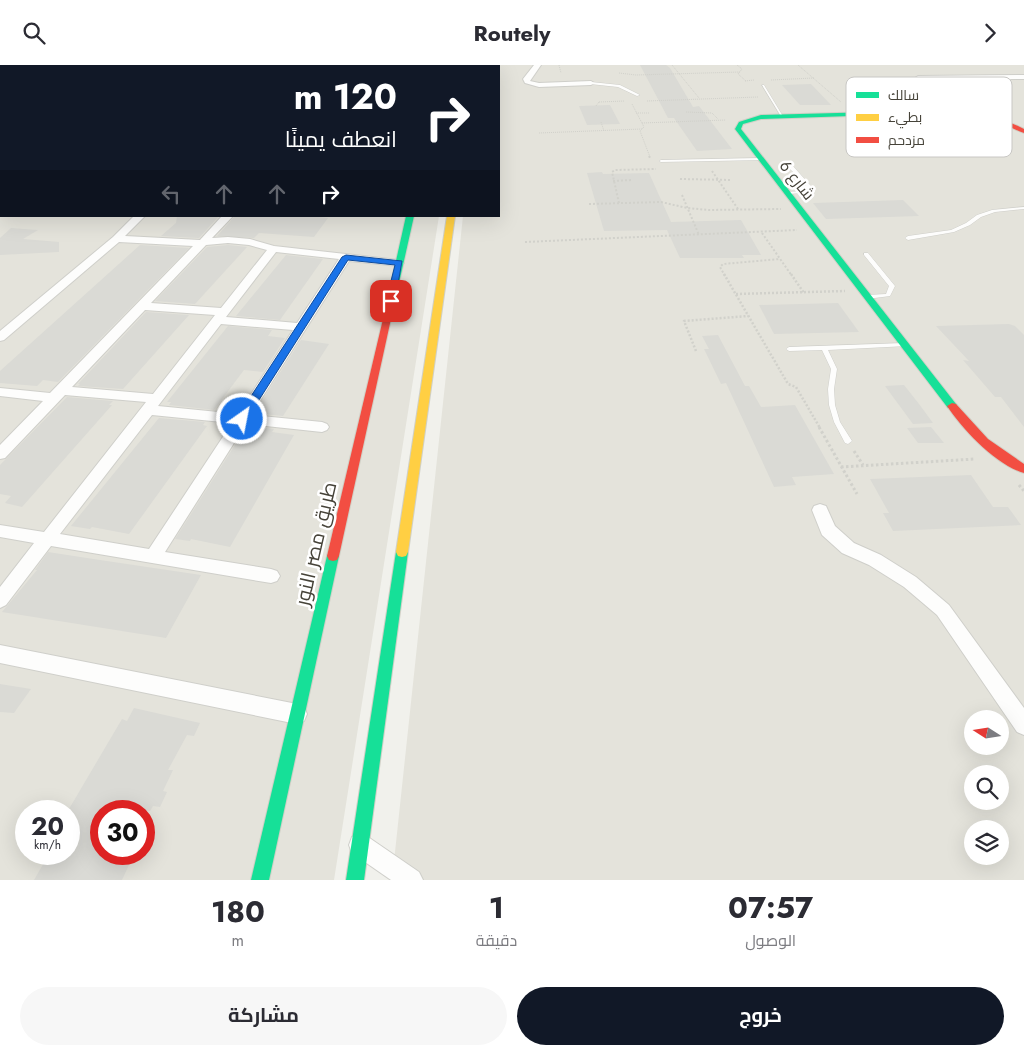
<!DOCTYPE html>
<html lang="ar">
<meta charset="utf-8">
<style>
body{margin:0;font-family:Jost,Cairo,sans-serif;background:#f7f7f7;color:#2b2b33;direction:rtl;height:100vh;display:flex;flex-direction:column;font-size:19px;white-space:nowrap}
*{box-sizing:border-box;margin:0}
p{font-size:16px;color:#7c7c81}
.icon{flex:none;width:28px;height:28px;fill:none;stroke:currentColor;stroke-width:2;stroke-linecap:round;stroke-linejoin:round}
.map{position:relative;height:815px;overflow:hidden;direction:ltr}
.side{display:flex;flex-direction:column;background:#fff;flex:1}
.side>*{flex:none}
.banner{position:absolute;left:0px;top:0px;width:500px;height:152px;box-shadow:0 5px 20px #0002;direction:rtl;background:#111827;color:#fff;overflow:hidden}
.needle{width:32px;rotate:282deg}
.controls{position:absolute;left:964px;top:645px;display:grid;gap:10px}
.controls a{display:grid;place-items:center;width:45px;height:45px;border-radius:50%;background:#fff;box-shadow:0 5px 20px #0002;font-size:25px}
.speed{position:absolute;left:15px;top:735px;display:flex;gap:10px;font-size:25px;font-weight:700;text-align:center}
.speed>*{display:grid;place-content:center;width:65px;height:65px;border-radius:50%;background:#fff;box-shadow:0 5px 20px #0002;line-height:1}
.speed small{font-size:12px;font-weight:400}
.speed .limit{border:8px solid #d22;background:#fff;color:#111}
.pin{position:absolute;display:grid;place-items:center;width:42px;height:42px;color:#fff;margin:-21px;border-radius:10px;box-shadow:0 2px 8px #0006}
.me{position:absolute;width:55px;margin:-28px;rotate:33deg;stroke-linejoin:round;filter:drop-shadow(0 0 4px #0008)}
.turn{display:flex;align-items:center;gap:18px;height:105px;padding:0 20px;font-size:22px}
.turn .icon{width:65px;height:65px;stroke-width:2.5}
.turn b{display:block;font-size:35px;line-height:42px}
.lanes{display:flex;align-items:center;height:48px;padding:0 20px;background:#0003;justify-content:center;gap:25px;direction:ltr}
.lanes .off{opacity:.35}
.eta{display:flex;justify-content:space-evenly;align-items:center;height:85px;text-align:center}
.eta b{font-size:30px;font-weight:700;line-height:35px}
.cta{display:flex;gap:10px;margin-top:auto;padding:10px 20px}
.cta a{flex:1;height:58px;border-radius:30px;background:#111827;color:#fff;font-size:20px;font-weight:700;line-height:58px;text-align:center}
.cta a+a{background:#f7f7f7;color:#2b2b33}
header{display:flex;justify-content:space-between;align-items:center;height:65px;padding:0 20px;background:#fff;font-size:22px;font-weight:700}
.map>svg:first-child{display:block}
.residential{fill:#e4e3db;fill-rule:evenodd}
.building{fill:#dadad5}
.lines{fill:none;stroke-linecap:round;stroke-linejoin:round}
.lane-casing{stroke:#cfcfca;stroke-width:1}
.street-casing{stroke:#cfcfca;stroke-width:2}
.fast-casing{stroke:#d0d0c6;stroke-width:2}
.slow-casing{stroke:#d0d0c6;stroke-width:2}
.jam-casing{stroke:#d0d0c6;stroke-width:2}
.path-far3{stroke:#d1d1cb;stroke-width:1;stroke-dasharray:1 1;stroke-linecap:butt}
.path-far2{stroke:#d1d1cb;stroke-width:2;stroke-dasharray:2 2;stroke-linecap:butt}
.path-far1{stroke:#d1d1cb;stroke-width:2.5;stroke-dasharray:2 2;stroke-linecap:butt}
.path{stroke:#d1d1cb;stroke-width:3;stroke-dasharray:2.5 2.5;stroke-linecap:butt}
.lane{fill:#fdfdfc;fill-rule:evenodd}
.street{fill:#fdfdfc;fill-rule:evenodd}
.fast{fill:#16e098;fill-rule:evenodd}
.slow{fill:#ffcf43;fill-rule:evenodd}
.jam{fill:#f24e42;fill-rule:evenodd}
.route{fill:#1a73e8;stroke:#114b97}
.labels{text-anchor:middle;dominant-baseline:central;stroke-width:5;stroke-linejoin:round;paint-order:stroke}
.far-street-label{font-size:16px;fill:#464339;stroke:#fff}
.street-label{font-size:20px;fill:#464339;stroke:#fff}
.key{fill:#fff;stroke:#c8c7c4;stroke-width:1}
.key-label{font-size:14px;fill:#464339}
</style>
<header><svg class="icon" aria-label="forward" viewBox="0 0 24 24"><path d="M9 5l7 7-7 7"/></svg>Routely<svg class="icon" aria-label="search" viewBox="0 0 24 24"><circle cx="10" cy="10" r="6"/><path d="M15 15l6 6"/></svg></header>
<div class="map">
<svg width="1024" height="815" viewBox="0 0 1024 815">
<rect width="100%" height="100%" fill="#f1f1ec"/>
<!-- residential -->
<g class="residential">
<path d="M0,0H463L1,1V151H439L334,815H0ZM26,746H69V789H26ZM101,746H144V789H101Z"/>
<path d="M479,0H1024V815H392L463,151H499V1ZM972,654H1000V681H972ZM972,709H1000V736H972ZM972,764H1000V791H972Z"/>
</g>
<!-- building -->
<g class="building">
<polygon points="640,0 666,0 670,3 693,42 699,41 732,84 697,86 674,53 668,53"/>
<polygon points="811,19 831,40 800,40 782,20"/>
<polygon points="610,40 620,59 587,60 579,41"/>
<polygon points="602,107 603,109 649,108 671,157 741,155 761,190 742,190 744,193 680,193 667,165 604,166 587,108"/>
<polygon points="903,135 919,151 826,154 813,138"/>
<polygon points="177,151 219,151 199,173 161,171 176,158"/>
<polygon points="235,151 308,151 328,153 314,172 259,168 254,173 217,171"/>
<polygon points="11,163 38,165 23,174 59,177 59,187 0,190 0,173"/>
<polygon points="140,180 189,183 58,317 43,315 37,321 0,318 0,306"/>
<polygon points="228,180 247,182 195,239 155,236 207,182"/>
<polygon points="286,190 323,194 280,255 236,251"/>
<polygon points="838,238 859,267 774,269 759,240"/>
<polygon points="146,247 189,250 123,324 78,321 80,319 78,319"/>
<polygon points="1009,259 1015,261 1024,270 1024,362 1001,332 995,332 963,295 969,296 936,261"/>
<polygon points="228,261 272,265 268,271 285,273 263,307 244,305 214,345 169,340 171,337 167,337"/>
<polygon points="718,270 745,321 749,321 761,342 795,340 834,409 792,412 796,420 774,422 726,318 721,319 704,284 709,284 702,271"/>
<polygon points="301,275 329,279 283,351 254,348"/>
<polygon points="904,320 919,339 933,358 913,359 885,321"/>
<polygon points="67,332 113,336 109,340 112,340 22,442 5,438 11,431 0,429 0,400"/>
<polygon points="159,353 205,357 203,360 207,361 129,469 92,462 90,464 71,461"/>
<polygon points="247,361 274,364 272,367 294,370 230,482 191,474 190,476 175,474"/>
<polygon points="931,362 944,378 918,378 907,363"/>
<polygon points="971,410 993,442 1008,442 1021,460 893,466 883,448 889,448 870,414"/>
<polygon points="48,487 100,495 201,510 166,573 2,547 37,505 35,505"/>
<polygon points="0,619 31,624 14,648 0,647"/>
<polygon points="134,643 200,658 194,671 187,670 168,705 173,705 163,726 167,727 160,742 153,741 150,746 101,746 101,789 134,789 122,815 34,815 49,789 69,789 69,744 122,654 127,656"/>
</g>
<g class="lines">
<!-- lane casing -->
<g class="lane-casing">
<g id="lane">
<rect x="0" y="5" width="1" height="2"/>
<polygon points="591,17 620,20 640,30 637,31 618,22 590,19"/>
<polygon points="762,20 764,20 784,53 782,53"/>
<rect x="0" y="26" width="1" height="2"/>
<polygon points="760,93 762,94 762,95 661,97 659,96 661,95"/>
<path d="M788,100H792L810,120V124L804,128L787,129L785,128C791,125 800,128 806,124V120L788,102Z"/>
<polygon points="1024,142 1024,144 995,147 981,152 970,160 954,167 908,175 905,173 908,171 951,165 966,158 977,150 992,145"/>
<polygon points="864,188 868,188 895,221 890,231 867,234 864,232 867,230 886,229 889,221 864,190"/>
<polygon points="905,278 907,279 907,281 828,285 837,304 834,324 835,340 840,357 852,376 848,379 845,378 834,357 829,340 828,324 831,304 822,285 789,286 786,284 789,282"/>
</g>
</g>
<!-- street casing -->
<g class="street-casing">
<g id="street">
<polygon points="534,0 541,0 530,16 539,18 591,16 594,18 591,20 539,22 525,18 523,14"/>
<polygon points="1024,10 1024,14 918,15 915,13 918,11"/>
<rect x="0" y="78" width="1" height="4"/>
<path d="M134,151H145L125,171L200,175L222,151H233L212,173L228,172L250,174L274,181L399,195L404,198L399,201L349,196L251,350L322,357L327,359L329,362L327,365L322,367L246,359L165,487L271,504L277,506L280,511L277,516L271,518L51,481L6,540L0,543V522L34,478L0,472V460L44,467L146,337L65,330L5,393L0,394V380L43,336L0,331V323L50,328L193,181L119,177L4,275L0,276V266L113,172ZM228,178L249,180L267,185L221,243L151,238L206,180ZM276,187L339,194L297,258L226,252ZM145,245L215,250L153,329L72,322ZM221,259L293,265L238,349L158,341ZM152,350L232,358L149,484L60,469Z"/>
<polygon points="820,439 826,441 835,461 854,478 881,490 916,512 949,540 1024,643 1024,670 1017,667 937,550 904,522 869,500 842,488 822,470 812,445 814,441"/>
<polygon points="0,580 297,639 304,642 307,649 304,656 297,659 0,598"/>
<polygon points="360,769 368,772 419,807 423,815 391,815 352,788 349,780 352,772"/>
</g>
</g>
<!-- fast casing -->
<g class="fast-casing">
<g id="fast">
<rect x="470" y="0" width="4" height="1"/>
<polygon points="912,46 910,49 761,54 743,59 741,64 956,339 957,341 956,343 948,343 735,64 739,57 761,50"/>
<polygon points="406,151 414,151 391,254 387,257 383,254"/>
<polygon points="402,482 406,483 408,487 364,815 346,815 396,487 398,483"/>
<polygon points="333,486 337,487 339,491 269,815 251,815 327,491 329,487"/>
</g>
</g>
<!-- slow casing -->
<g class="slow-casing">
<g id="slow">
<rect x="442" y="0" width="4" height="1"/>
<polygon points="447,151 455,151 408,487 406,491 402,492 398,491 396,487"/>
</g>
</g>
<!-- jam casing -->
<g class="jam-casing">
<g id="jam">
<path d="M910,45C950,44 988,45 1024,64V68C1010,63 998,55 983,52C958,47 933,51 908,48Z"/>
<polygon points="387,251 391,254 339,491 337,495 333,496 329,495 327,491 383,254"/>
<path d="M952,338L956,339L988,374L1024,399V408C996,400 963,365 947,341Z"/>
</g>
</g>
<!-- path-far3 -->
<g class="path-far3">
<polyline points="559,0 561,8"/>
<polyline points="672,0 699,33"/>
<polyline points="737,0 742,4 738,9 746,16"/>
<polyline points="798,0 841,37"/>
<polyline points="619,8 636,10 740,7"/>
<polyline points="771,15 814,13"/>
<polyline points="745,16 754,15"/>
<polyline points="647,36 758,32"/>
<polyline points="599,37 625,36"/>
<polyline points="632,39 644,62 640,66 650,92"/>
<polyline points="596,41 599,37"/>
<polyline points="686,47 712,48 718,54"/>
<polyline points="636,48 650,48"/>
<polyline points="601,57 604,66"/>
<polyline points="642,58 726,55"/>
<polyline points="539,68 642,64"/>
</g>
<!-- path-far2 -->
<g class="path-far2">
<polyline points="649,91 650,93"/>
<polyline points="712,106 738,144"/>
<polyline points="680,114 732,115"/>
<polyline points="613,116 632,115"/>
<polyline points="682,130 699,170"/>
<polyline points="619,138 612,107 615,105 656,104"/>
<polyline points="589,139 661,137 687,143 709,145 781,144"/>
<polyline points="762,168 792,211"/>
<polyline points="525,177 797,165"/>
<polyline points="725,211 720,202 723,199 780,194"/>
</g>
<!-- path-far1 -->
<g class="path-far1">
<polyline points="724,209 788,319 796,322 820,363"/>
<polyline points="791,209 804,228"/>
<polyline points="736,229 845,226"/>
<polyline points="696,286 684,256 748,251"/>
</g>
<!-- path -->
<g class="path">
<polyline points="819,362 857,429"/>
<polyline points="854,386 863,400"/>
<polyline points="841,402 975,394"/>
<polyline points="1019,420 1024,426"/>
</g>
<!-- lane -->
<use href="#lane" class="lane"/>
<!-- street -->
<use href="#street" class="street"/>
<!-- fast -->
<use href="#fast" class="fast"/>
<!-- slow -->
<use href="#slow" class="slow"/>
<!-- jam -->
<use href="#jam" class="jam"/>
</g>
<!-- route -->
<polygon class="route" points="346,190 402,196 395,236 391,238 386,236 395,200 348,195 245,357 238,357 236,354 238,351 342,192"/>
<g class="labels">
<!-- far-street labels -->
<g class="far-street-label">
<text transform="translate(797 115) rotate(52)">شارع 6</text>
</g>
<!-- street labels -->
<g class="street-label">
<text transform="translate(316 479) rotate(-77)">طريق مصر النور</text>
</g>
</g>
<!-- legend -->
<rect x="846" y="12" width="166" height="80" rx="8" class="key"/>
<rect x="856" y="27" width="23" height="6" fill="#16e098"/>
<rect x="856" y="49" width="23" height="7" fill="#ffcf43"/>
<rect x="856" y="72" width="23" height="6" fill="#f24e42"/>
<g class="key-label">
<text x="888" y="35">سالك</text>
<text x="888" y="57">بطيء</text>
<text x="888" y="80">مزدحم</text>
</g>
</svg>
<div class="controls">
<a><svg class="needle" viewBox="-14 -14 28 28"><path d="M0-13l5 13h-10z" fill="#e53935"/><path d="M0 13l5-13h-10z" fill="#7c7c81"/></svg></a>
<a><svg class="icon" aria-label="search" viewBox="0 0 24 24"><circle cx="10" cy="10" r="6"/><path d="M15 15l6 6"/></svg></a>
<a><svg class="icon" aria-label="layers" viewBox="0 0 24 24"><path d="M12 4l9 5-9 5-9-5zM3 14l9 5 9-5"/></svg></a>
</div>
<div class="speed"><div>20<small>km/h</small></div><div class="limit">30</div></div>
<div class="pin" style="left:391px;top:236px;background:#d93025"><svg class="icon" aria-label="arrive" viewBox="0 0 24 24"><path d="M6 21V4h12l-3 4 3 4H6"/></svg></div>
<svg class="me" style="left:242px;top:354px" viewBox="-20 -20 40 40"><circle r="17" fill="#1a73e8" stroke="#fff" stroke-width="3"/><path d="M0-11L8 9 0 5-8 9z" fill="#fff"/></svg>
<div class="banner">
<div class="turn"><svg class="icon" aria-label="right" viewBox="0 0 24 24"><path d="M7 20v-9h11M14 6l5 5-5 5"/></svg><div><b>120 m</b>انعطف يمينًا</div></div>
<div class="lanes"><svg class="icon off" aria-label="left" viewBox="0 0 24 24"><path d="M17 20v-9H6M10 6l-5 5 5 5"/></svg><svg class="icon off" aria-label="ahead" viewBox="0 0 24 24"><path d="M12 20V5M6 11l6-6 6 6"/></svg><svg class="icon off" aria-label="ahead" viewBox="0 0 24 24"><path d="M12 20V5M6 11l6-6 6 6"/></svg><svg class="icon" aria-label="right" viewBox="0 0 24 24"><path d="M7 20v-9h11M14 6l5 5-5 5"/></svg></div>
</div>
</div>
<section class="side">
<div class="eta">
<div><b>07:57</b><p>الوصول</p></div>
<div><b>1</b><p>دقيقة</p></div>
<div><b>180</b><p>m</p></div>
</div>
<div class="cta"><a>خروج</a><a>مشاركة</a></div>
</section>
